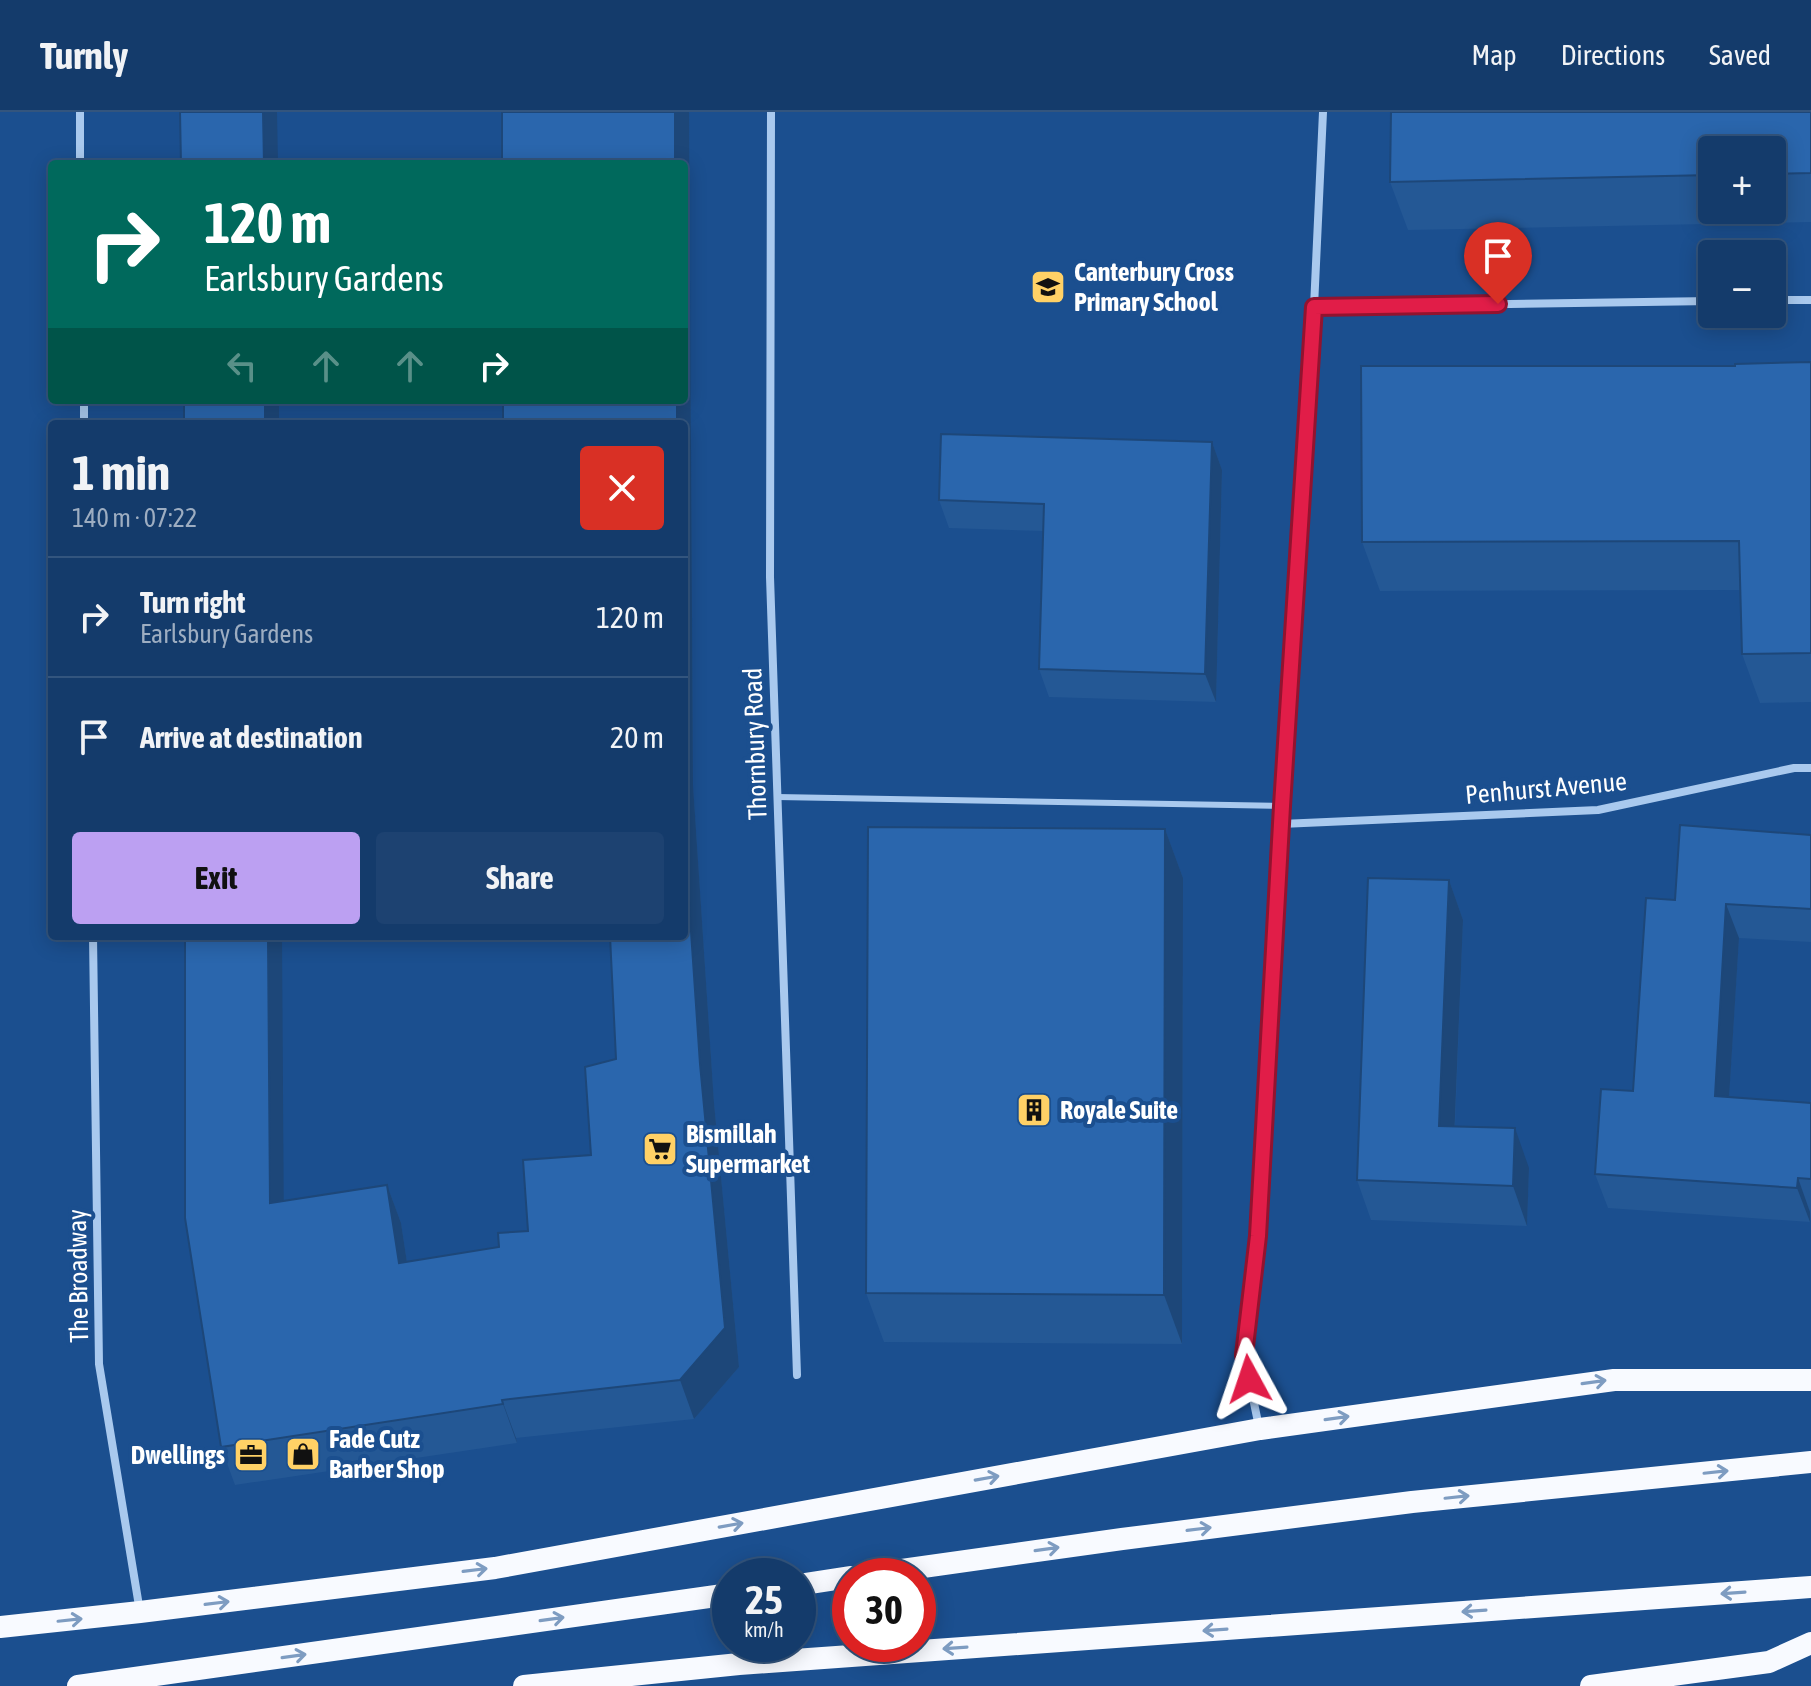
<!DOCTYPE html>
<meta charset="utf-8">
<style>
body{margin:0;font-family:"Asap Condensed",sans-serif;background:#1d4271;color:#f1f3f6;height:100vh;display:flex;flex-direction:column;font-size:30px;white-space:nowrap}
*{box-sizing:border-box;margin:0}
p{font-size:26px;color:#9dadc1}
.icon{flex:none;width:44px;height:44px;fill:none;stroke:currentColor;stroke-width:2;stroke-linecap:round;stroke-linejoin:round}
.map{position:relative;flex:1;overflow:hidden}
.side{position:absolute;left:48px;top:308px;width:640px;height:520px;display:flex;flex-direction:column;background:#143b6b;border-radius:8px;box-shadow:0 4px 20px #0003,0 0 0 2px #33557e}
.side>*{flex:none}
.banner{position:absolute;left:48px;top:48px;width:640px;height:244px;border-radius:8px;box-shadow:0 4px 20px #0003,0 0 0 2px #33557e;background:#00695c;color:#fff;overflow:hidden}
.controls{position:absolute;left:1698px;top:24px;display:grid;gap:16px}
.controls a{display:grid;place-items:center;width:88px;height:88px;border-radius:8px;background:#143b6b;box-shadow:0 4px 20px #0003,0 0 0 2px #33557e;font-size:40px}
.speed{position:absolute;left:712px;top:1446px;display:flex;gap:16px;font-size:40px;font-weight:700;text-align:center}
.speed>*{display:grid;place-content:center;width:104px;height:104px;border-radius:50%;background:#143b6b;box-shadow:0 4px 20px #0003,0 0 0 2px #33557e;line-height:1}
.speed small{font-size:20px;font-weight:400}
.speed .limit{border:12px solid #d22;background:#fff;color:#111}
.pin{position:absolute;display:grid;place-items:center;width:68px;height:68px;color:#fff;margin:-82px -34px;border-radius:50% 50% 50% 0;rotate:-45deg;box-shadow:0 0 8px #0007}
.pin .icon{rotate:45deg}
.me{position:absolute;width:88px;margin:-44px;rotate:355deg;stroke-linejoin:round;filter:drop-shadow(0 0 6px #0008)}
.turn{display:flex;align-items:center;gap:28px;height:168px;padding:0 24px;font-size:36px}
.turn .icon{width:104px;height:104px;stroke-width:2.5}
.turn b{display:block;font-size:56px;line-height:68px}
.lanes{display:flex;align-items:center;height:76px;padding:0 24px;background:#0003;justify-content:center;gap:40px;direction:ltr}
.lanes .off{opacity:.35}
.round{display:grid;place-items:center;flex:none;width:84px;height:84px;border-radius:8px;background:#1d4271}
.overview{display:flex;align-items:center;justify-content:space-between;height:136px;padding:0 24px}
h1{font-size:48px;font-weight:700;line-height:60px}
.cta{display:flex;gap:16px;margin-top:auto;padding:16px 24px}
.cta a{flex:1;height:92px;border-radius:8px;background:#bca0f2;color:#111;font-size:32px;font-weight:700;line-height:92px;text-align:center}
.cta a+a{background:#1d4271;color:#f1f3f6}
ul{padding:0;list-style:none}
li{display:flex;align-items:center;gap:24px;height:120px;padding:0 24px;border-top:2px solid #33557e}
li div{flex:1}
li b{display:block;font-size:30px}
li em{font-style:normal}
header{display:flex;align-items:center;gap:48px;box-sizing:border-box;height:112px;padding:0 40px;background:#143b6b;border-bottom:2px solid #33557e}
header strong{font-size:38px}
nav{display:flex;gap:44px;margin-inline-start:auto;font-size:28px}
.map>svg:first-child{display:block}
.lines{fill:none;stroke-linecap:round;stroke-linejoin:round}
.service{stroke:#a9c9ee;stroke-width:6}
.minor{stroke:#a9c9ee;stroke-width:8}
.trunk{stroke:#f8faff;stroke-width:22}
.wall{fill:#245895;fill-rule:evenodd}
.shaded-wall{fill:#1d4779}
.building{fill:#2a66ad;stroke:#1d4779;stroke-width:2}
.oneway{stroke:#7e9cc1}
.route-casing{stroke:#92132f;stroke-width:20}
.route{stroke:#e11d48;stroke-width:14}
.labels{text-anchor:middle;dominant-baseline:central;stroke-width:8;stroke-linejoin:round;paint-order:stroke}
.poi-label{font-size:26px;font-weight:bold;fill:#fff;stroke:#1b4f8f;text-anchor:start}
.street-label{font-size:26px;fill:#fff;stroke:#1b4f8f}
</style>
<header>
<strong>Turnly</strong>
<nav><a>Map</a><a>Directions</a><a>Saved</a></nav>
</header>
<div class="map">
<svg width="1811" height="1574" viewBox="0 0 1811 1574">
<rect width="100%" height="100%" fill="#1b4f8f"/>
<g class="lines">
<!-- service -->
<polyline class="service" points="777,685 1282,694"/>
<!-- minor -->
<g class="minor">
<polyline points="80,0 80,52"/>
<polyline points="771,0 770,465 797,1263"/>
<polyline points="1772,188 1811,188"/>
<polyline points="1314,195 1712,189"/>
<polyline points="84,288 84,312"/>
<polyline points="1281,712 1598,698 1794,656 1811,656"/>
<polyline points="93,824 99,1252 140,1500"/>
<polyline points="1259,1315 1244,1243 1258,1124 1282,694 1314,195 1323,0"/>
</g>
<!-- trunk -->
<g class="trunk">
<polyline points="859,1464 1122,1427 1412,1390 1811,1350"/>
<polyline points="798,1473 850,1465"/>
<polyline points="0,1515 140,1500 495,1456 1260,1317 1614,1268 1811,1268"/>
<polyline points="78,1574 730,1482"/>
<polyline points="524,1574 739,1552 1811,1475"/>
<polyline points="1591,1574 1769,1550 1811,1531"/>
</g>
</g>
<!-- wall -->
<g class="wall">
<polygon points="502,0 689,0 693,673 714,991 739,1255 694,1307 516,1326 517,1331 235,1373 221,1335 284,1089 387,1073 401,1111 407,1150 499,1135 528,1119 591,1043 616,947 684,824"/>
<path d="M1811,0V110L1408,118L1390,70ZM1712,38H1772V98H1712Z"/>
<polygon points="1811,250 1811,590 1760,591 1742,542 1740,478 1380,479 1362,430 1735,254"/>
<polygon points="1212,330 1222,358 1216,590 1049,585 1039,557 1043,419 949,416 939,388"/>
<polygon points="1165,717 1183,766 1182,1232 884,1230 866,1181"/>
<polygon points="1811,723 1811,830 1739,826 1729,985 1811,991 1811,1100 1810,1110 1608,1096 1595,1062 1633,979 1675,788"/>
<polygon points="1449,768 1463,808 1455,1014 1529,1056 1527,1114 1371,1108 1357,1068"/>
</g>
<!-- shaded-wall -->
<g class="shaded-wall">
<polygon points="263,0 277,0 278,52 264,52"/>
<polygon points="675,0 689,0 693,673 714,991 739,1255 694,1307 680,1268 700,952 684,716 684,312 677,312 677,288 684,288 684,52 675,52"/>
<rect x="265" y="288" width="14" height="24"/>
<polygon points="1212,330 1222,358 1216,590 1205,562"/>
<polygon points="1165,717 1183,766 1182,1232 1164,1183"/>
<polygon points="1449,768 1463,808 1453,1053 1439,1014"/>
<polygon points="1726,792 1739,826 1727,1018 1715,984"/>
<polygon points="268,824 282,824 284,1130 270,1091"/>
<polygon points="1515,1016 1529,1056 1527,1114 1513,1074"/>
<polygon points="1798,1066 1810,1100 1810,1110 1797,1076"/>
<polygon points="387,1073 401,1111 413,1190 399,1151"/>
<polygon points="502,1288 516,1326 517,1331 503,1292"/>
</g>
<!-- building -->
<g class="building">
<polygon points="180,0 263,0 264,52 181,52"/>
<rect x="502" y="0" width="173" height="52"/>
<polygon points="1391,0 1811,0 1811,61 1772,62 1772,38 1712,38 1712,63 1390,70"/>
<polygon points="1811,250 1811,541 1742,542 1739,429 1362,430 1361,254 1735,254 1735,252"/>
<rect x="184" y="288" width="81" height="24"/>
<rect x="503" y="288" width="174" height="24"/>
<polygon points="941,322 1212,330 1205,562 1039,557 1044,392 939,388"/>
<polygon points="1680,713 1811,723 1811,797 1726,792 1715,984 1811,991 1811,1067 1798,1066 1797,1076 1595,1062 1601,977 1633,979 1646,786 1675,788"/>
<polygon points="868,715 1165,717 1164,1183 866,1181"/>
<polygon points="684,716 700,952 725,1216 680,1268 502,1288 503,1292 221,1335 185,1106 185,824 268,824 270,1091 387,1073 399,1151 499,1135 498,1121 528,1119 523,1048 591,1043 585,955 616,947 610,824 684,824"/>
<polygon points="1368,766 1449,768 1439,1014 1515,1016 1513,1074 1357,1068"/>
</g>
<!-- one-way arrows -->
<defs><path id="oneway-shaft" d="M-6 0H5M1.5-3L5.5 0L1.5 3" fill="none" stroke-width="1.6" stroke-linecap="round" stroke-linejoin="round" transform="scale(2)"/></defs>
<g class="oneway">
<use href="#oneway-shaft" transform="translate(1594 1270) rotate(-8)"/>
<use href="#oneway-shaft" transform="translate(1337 1306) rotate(-8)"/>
<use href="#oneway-shaft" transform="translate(1716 1360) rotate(-6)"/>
<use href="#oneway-shaft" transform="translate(987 1366) rotate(-10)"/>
<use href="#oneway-shaft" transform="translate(1457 1385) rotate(-6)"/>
<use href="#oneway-shaft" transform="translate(731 1413) rotate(-10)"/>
<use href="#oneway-shaft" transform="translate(1199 1417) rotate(-7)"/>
<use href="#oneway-shaft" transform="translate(1047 1437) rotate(-8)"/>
<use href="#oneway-shaft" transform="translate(475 1458) rotate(-7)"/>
<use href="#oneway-shaft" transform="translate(1733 1481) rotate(176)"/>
<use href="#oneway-shaft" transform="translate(217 1491) rotate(-7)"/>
<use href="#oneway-shaft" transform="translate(1474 1499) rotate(176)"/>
<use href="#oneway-shaft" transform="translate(552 1507) rotate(-8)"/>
<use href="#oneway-shaft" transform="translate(70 1508) rotate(-6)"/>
<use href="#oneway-shaft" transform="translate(1215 1518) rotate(176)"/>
<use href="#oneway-shaft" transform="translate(955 1536) rotate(176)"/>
<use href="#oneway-shaft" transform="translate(294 1544) rotate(-8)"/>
</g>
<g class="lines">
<!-- route casing -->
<g class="route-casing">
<polyline id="route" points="1249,1267 1244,1243 1258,1124 1282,694 1314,195 1498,192"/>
</g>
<!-- route -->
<use href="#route" class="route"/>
</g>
<!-- icons -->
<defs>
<g id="school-square" transform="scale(1.8)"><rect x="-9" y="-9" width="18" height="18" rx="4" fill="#ffd166" stroke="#1b4f8f"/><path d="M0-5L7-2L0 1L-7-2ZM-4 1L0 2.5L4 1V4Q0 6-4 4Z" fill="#111"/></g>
<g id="building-square" transform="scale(1.8)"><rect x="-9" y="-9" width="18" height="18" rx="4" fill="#ffd166" stroke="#1b4f8f"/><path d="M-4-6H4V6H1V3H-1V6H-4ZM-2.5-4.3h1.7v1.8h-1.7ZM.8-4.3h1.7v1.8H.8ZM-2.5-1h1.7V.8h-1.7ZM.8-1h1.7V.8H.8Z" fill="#111"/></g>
<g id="supermarket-square" transform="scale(1.8)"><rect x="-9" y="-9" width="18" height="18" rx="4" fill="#ffd166" stroke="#1b4f8f"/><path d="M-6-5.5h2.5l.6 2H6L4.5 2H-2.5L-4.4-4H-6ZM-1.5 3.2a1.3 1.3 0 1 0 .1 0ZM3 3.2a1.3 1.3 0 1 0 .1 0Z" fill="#111"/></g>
<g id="shop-square" transform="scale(1.8)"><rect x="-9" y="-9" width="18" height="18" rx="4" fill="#ffd166" stroke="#1b4f8f"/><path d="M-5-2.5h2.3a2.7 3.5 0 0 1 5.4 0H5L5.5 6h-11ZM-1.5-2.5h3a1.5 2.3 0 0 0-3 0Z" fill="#111"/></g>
<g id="office-square" transform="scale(1.8)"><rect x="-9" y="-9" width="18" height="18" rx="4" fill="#ffd166" stroke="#1b4f8f"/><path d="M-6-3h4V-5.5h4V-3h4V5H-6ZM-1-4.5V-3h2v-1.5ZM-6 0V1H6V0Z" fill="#111"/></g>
</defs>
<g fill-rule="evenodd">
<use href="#school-square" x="1048" y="175"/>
<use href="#building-square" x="1034" y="998"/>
<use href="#supermarket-square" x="660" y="1037"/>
<use href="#shop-square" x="303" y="1342"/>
<use href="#office-square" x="251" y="1343"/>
</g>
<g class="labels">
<!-- poi labels -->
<g class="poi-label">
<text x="1074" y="160">Canterbury Cross<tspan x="1074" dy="30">Primary School</tspan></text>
<text x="1060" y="998">Royale Suite</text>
<text x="686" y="1022">Bismillah<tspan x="686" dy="30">Supermarket</tspan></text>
<text x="329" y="1327">Fade Cutz<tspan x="329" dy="30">Barber Shop</tspan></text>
<text x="225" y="1343" text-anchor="end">Dwellings</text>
</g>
<!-- street labels -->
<g class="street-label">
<text transform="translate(755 632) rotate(-92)">Thornbury Road</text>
<text transform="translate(1546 676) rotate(-5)">Penhurst Avenue</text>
<text transform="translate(78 1164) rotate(-91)">The Broadway</text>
</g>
</g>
</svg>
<div class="controls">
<a>+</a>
<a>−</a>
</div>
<div class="speed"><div>25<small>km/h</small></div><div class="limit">30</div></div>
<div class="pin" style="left:1498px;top:192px;background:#d93025"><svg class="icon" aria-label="arrive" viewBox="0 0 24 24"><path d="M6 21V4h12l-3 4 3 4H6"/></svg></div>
<svg class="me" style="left:1249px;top:1267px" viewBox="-20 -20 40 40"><path d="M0-17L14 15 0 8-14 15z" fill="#e11d48" stroke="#fff" stroke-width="4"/></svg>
<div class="banner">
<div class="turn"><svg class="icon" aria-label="right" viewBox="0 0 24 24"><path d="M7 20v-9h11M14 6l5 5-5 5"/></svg><div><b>120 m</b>Earlsbury Gardens</div></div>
<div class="lanes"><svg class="icon off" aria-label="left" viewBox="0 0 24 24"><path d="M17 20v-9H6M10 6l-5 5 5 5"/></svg><svg class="icon off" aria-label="ahead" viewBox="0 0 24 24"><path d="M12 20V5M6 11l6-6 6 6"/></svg><svg class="icon off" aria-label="ahead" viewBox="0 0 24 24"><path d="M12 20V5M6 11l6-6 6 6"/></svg><svg class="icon" aria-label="right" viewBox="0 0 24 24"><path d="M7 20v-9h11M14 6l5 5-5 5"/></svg></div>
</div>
<section class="side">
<div class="overview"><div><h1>1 min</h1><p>140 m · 07:22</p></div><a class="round" style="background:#d93025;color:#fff"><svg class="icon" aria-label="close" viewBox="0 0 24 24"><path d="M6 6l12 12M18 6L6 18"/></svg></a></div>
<ul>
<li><svg class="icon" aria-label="right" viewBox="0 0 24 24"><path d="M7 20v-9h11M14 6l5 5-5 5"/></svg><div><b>Turn right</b><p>Earlsbury Gardens</p></div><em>120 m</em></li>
<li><svg class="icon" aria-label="arrive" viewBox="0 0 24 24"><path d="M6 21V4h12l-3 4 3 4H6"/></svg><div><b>Arrive at destination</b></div><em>20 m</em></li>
</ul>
<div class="cta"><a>Exit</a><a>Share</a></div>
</section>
</div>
